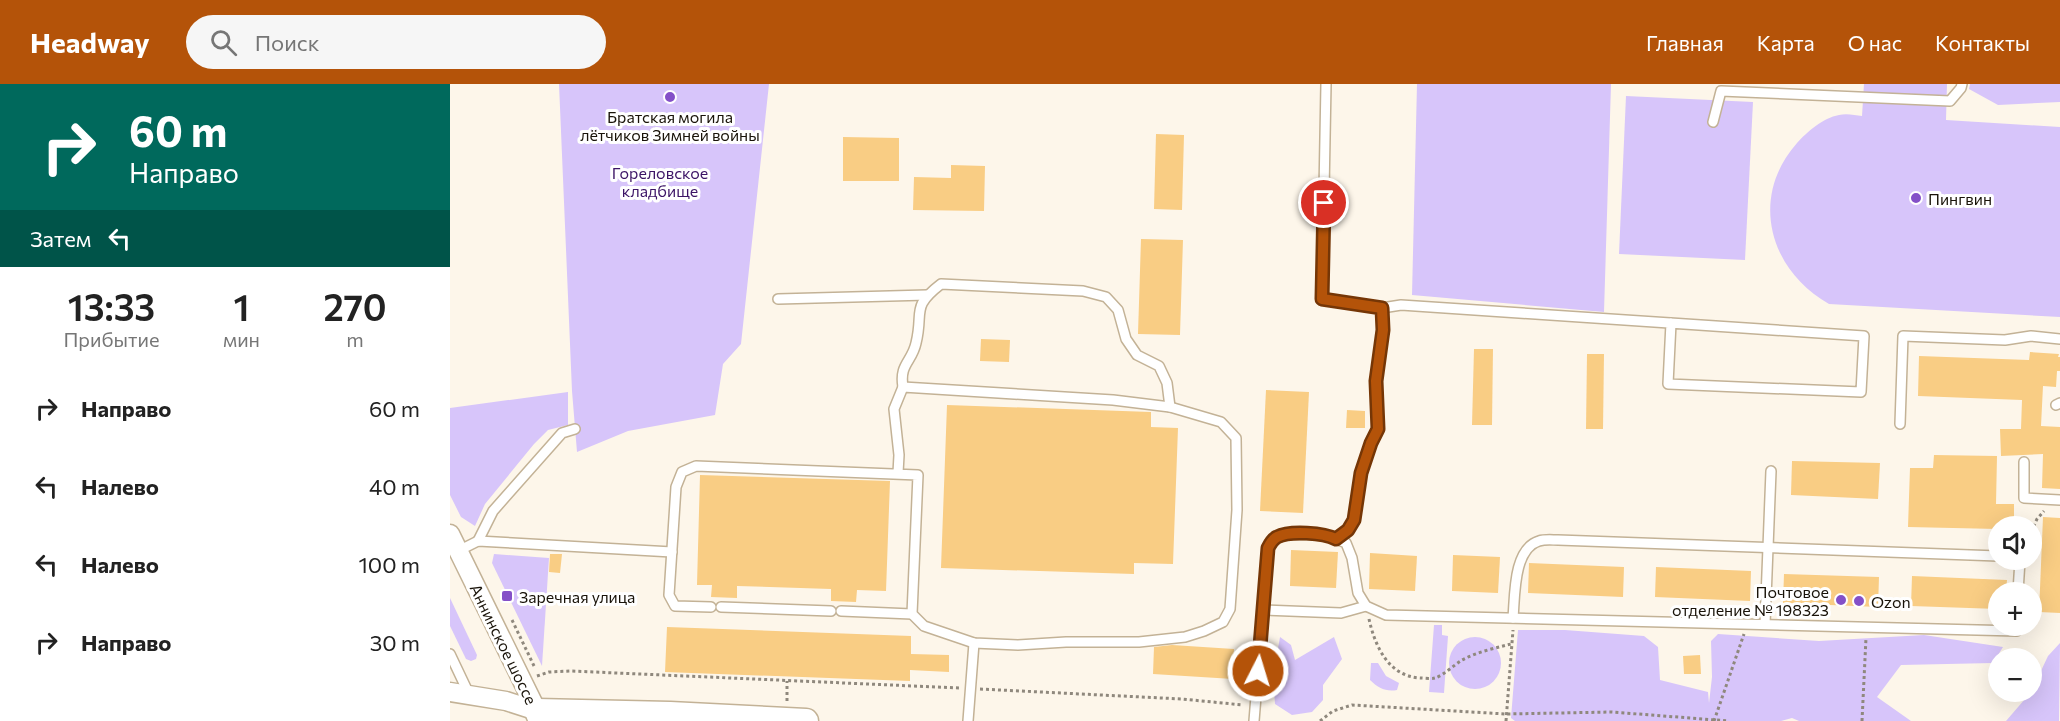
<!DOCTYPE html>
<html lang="ru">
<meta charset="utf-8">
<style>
body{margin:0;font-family:Commissioner,sans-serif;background:#f6f6f6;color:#222;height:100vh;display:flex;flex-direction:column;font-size:22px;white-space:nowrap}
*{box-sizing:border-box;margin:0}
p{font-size:20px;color:#767676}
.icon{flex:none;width:33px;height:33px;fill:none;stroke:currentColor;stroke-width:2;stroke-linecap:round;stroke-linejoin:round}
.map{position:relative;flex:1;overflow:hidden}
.side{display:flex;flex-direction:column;background:#fff;width:450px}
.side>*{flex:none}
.banner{background:#00695c;color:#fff;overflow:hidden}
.fabs{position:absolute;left:1538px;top:432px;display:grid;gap:12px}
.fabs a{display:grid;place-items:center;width:54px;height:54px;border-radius:50%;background:#fff;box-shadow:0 6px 24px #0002;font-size:30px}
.pin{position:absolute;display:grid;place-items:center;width:51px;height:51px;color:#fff;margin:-26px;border:3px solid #fff;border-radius:50%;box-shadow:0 2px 6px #0007}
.me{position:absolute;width:66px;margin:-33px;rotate:5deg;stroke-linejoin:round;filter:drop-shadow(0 0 4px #0008)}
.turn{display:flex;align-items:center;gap:21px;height:126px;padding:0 30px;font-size:27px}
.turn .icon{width:78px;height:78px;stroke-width:2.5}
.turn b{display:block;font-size:42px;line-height:51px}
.then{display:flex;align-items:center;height:57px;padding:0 30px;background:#0003;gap:12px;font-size:22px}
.eta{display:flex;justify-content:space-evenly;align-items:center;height:102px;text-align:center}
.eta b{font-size:36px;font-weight:600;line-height:42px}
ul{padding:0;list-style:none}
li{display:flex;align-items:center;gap:18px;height:78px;padding:0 30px}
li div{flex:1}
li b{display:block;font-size:22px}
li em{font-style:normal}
header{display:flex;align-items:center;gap:36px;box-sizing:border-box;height:84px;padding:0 30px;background:#b45309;color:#fff}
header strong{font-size:28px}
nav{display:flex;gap:33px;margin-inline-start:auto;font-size:21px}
.search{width:420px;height:54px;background:#f6f6f6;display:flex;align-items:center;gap:15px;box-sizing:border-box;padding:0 21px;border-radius:33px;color:#767676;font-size:22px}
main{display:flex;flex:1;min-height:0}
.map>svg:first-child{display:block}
.green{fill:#d7c5fa}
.building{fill:#f9cd84}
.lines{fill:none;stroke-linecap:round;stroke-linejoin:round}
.lane-casing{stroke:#c3b296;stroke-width:12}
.street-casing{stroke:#c3b296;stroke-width:21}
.secondary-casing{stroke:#c3b296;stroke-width:27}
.path{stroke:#8f887d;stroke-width:3;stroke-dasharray:3 3;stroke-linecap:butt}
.lane{stroke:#fff;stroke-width:9}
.street{stroke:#fff;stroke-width:18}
.secondary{stroke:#fff;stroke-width:24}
.route-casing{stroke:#753606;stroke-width:15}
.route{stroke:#b45309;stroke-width:10}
.poi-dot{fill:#8450c8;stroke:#fff;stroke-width:2}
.labels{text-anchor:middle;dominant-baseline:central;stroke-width:6;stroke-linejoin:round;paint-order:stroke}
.poi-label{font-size:16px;fill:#191309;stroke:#fff;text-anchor:start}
.park-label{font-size:16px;fill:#3c1466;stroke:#fff}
.street-label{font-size:16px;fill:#191309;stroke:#fff}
</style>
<header>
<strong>Headway</strong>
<div class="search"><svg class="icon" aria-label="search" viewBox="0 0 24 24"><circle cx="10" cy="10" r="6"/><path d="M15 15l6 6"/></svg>Поиск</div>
<nav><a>Главная</a><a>Карта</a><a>О нас</a><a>Контакты</a></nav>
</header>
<main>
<section class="side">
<div class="banner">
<div class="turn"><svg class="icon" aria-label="right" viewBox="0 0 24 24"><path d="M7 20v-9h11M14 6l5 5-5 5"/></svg><div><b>60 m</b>Направо</div></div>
<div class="then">Затем<svg class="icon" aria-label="left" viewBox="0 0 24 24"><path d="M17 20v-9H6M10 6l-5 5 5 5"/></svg></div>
</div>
<div class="eta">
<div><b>13:33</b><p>Прибытие</p></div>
<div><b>1</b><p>мин</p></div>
<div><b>270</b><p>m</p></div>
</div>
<ul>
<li><svg class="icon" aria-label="right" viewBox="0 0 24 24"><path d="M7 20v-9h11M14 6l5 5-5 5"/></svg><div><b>Направо</b></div><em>60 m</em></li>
<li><svg class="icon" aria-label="left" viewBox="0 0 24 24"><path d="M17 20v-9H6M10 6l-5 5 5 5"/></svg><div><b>Налево</b></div><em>40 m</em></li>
<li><svg class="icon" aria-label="left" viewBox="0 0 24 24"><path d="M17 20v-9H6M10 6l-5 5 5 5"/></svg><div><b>Налево</b></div><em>100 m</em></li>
<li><svg class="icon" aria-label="right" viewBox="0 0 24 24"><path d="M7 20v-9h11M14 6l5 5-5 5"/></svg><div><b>Направо</b></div><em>30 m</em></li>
</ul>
</section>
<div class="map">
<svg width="1610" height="637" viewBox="0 0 1610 637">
<rect width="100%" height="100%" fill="#fdf6ea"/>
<!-- green -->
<g class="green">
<polygon points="109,0 319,0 291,260 273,280 265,331 178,347 127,368 122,307"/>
<polygon points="967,0 1161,0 1154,228 962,211"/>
<path d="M1414,0H1497L1496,36L1610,43V233L1379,220C1319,186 1299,113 1347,59C1357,48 1373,34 1389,31C1396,29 1405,31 1412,32Z"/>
<polygon points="1520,0 1610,0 1610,18 1548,21 1519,5"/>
<polygon points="1176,12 1303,18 1295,176 1169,170"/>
<polygon points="118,308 118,341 98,346 84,360 35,420 25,442 11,433 0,411 0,324"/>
<polygon points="44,470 99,474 92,582 42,479"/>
<polygon points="0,514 27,571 26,575 21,577 16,575 0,542"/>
<polygon points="984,541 992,541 992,551 998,552 994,609 979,608"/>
<polygon points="1068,546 1115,546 1194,552 1208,563 1210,596 1258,608 1259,619 1262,593 1261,557 1268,550 1369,557 1474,551 1553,563 1543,579 1451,581 1427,613 1461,637 1349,637 1342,634 1331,637 1065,637 1061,634"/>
<polygon points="830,553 841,561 845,576 884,553 892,575 873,601 873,616 862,628 842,631 825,620 823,593"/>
<circle cx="1025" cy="579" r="26"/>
<polygon points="1610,559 1609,637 1556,637 1581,608 1598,572"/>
<path d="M921,579H928L936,592L949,599L947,606C936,608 928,604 920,596Z"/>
</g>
<!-- building -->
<g class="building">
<polygon points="706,50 734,51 732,126 704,125"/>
<polygon points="393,53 449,54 449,97 393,97"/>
<polygon points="501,81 535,82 534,127 463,126 464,93 501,94"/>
<polygon points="691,155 733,156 730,251 688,250"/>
<polygon points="531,255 560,256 559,278 530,277"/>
<polygon points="1024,265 1043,265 1042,341 1022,341"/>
<polygon points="1580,268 1609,270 1608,273 1610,273 1610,287 1607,287 1606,303 1593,302 1591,342 1610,343 1610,405 1592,404 1593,370 1551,372 1550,345 1571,345 1572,316 1468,312 1469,272 1579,276"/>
<polygon points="1137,270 1154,270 1153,345 1136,345"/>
<polygon points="816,306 859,308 853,429 810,427"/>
<polygon points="497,321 701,328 701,343 728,344 723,480 684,479 684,490 491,484"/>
<polygon points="897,326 915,327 915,344 896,344"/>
<polygon points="1484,371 1547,372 1546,420 1564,420 1564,442 1548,442 1548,445 1458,443 1460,384 1483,384"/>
<polygon points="1342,377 1430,379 1428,415 1341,411"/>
<polygon points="250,391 440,397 436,507 407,506 406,518 381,517 381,505 287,502 287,514 261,513 262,501 247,501"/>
<polygon points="1593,433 1610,434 1610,529 1589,528"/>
<polygon points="841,466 888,468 886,504 840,502"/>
<polygon points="920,469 967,472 965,507 919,505"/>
<polygon points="100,470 112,470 110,489 99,488"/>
<polygon points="1003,471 1050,473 1048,509 1002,507"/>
<polygon points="1079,479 1174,483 1173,513 1078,509"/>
<polygon points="1206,483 1301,487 1300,517 1205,513"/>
<polygon points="1334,490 1429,493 1428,523 1333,519"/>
<polygon points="1462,492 1557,496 1556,508 1548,508 1548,525 1461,522"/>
<polygon points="217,543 461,552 461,570 499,571 499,588 460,586 460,597 215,588"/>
<polygon points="722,561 784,565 783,595 703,590 704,563"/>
<polygon points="1250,571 1251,590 1234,590 1233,572"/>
</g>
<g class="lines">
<!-- lane casing -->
<g class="lane-casing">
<g id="lane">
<polyline points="876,0 872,215 932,224 933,246 926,297 928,345 921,359 911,389 904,436 898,446 886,455"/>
<polyline points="1263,38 1271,7 1500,17 1511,4 1512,0"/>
<polyline points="328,215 477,211"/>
<polyline points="932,224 951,221 1414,252 1411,308 1218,300 1221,239"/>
<path d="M453,303C449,280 462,278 466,259C474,227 460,224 491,200L633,207L656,213L668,226L676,255L687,271L709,282L717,299L720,323"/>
<polyline points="1606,321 1610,319"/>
<polyline points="1450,340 1453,252 1555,256 1581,252 1610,255"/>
<polyline points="1574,378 1574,414 1610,416"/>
<polyline points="28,457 43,427 112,349 125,345"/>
<polyline points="8,467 28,457 222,468"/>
<polyline points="1568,508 1570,476"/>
<polyline points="261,523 225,522 219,511 226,403 232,388 246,382 468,391 462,530 474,542 524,559 568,561 616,558 689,558 735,553 754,547 773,538 780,525 787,426 786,354 771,338 720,323 663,316 453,303 444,325 449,371 448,389"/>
<polyline points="271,523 381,527"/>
<polyline points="813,526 891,529 916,522"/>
<polyline points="391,527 462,530"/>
<path d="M1063,534C1065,512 1063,465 1089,457C1095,455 1102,456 1108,456L1548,472"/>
<polyline points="1315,540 1321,387"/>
<polyline points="0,570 19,610"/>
<polyline points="518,637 524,559"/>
<polyline points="804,637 818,464 825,453 837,450 877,451 896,459 902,474 908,509 916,522 936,531 1567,547 1567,542"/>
</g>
</g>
<!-- street casing -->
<g class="street-casing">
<g id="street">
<polyline points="0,450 87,627"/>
<polyline points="0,608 56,617 87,627"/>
</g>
</g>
<!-- secondary casing -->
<g class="secondary-casing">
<polyline id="secondary" points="91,637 87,627 220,630 356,637"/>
</g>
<!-- path -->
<g class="path">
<polyline points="1581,448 1587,435 1594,427"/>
<path d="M919,535C925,562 938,592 970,594C974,594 981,595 985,594C994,591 1004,581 1012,576C1027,568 1045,564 1061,560"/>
<polyline points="62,536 85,584"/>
<polyline points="87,592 99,588 121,587 509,604"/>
<polyline points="530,605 732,615 793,621"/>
<polyline points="337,617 337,597"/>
<polyline points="870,637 883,627 902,621 1056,630 1162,628 1279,637"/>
<polyline points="1056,637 1063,546"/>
<polyline points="1264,637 1294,550"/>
<polyline points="1412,637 1416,554"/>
</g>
<!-- lane -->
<use href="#lane" class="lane"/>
<!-- street -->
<use href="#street" class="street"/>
<!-- secondary -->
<use href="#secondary" class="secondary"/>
</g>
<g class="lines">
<!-- route casing -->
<g class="route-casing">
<path id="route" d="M808,587L818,464C820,460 823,455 827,453C840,446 874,449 886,455L898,446L904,436L911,389L921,359L928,345L926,297L933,246L932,224L872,215L874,119"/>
</g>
<!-- route -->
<use href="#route" class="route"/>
</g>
<!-- markers -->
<g class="poi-dot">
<circle cx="220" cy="13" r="6"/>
<circle cx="1466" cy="114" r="6"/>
<rect x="51" y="506" width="12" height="12" rx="3"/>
<circle cx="1391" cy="516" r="6"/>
<circle cx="1409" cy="517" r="6"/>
</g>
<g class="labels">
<!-- poi labels -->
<g class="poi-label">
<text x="220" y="32" text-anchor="middle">Братская могила<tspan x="220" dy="18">лётчиков Зимней войны</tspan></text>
<text x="1478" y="114">Пингвин</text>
<text x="1379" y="507" text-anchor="end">Почтовое<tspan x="1379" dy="18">отделение № 198323</tspan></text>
<text x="69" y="512">Заречная улица</text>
<text x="1421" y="517">Ozon</text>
</g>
<!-- park labels -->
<g class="park-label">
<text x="210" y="88">Гореловское<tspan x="210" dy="18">кладбище</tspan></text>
</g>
<!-- street labels -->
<g class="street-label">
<text transform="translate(54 560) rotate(64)">Аннинское шоссе</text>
</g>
</g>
</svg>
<div class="fabs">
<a><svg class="icon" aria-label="sound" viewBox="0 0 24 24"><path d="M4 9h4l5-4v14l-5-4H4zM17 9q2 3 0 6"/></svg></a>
<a>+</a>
<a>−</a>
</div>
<div class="pin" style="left:874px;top:119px;background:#d93025"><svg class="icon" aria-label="arrive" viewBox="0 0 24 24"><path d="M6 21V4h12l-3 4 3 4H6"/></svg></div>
<svg class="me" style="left:808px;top:587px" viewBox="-20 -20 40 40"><circle r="17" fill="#b45309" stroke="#fff" stroke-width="3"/><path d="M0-11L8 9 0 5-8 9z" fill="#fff"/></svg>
</div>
</main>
